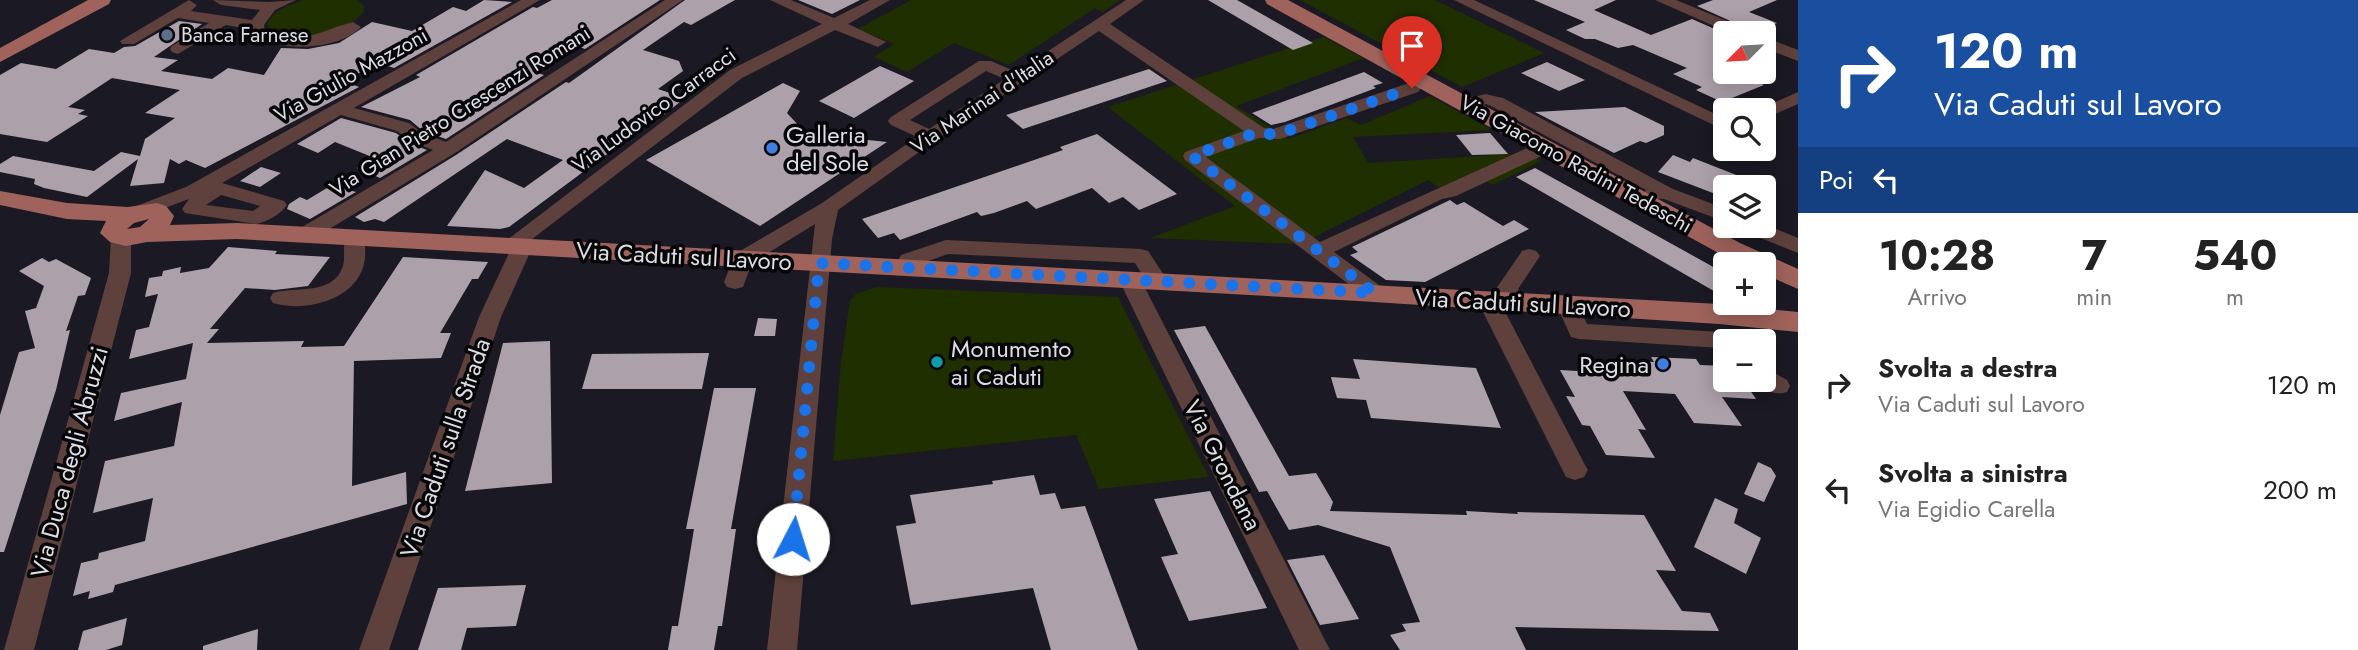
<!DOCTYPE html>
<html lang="it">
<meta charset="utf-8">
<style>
body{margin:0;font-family:Jost,sans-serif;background:#f6f6f6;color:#222;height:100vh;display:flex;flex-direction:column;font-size:26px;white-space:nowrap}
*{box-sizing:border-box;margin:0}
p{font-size:23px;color:#767676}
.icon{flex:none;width:38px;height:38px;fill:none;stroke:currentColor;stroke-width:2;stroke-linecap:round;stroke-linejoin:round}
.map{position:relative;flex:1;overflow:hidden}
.drawer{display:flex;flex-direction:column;background:#fff;width:560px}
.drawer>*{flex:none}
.banner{background:#1a4fa0;color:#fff;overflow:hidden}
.needle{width:46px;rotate:246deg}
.controls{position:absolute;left:1713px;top:21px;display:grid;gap:14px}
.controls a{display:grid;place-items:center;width:63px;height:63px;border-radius:7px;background:#fff;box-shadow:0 4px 18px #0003;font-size:35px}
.pin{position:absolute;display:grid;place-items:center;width:60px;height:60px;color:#fff;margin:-72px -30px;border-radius:50% 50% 50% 0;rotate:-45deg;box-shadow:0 0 7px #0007}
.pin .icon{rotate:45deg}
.me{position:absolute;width:77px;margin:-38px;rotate:5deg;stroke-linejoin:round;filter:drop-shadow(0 0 5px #0008)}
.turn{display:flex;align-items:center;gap:24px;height:147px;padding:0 21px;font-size:32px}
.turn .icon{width:91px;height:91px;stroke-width:2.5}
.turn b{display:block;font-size:49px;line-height:60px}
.then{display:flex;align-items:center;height:66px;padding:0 21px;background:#0003;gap:14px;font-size:26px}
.eta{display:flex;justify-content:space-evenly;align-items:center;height:119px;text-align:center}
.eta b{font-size:42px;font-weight:700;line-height:49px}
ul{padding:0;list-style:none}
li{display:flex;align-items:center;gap:21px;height:105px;padding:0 21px}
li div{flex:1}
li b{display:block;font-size:26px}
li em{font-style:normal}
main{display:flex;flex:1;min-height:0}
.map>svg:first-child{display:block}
.green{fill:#1f2f00}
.building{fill:#aca0ab}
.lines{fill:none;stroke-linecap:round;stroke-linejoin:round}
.minor{fill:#5e403c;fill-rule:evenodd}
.major{fill:#a0635c;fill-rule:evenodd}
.route{stroke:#1a73e8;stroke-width:12;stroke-dasharray:0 21.6}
.service-dot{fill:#5c6f8a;stroke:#060609;stroke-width:2.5}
.shop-dot{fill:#3f7fe0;stroke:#060609;stroke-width:2.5}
.culture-dot{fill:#0f9aa8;stroke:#060609;stroke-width:2.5}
.labels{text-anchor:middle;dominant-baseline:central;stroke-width:7;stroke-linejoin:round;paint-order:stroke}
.far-poi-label{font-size:21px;fill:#dddde4;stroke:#060609;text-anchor:start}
.far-street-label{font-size:21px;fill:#dddde4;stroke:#060609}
.poi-label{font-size:24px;fill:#dddde4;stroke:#060609;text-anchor:start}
.street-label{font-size:24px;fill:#dddde4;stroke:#060609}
</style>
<main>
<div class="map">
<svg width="1798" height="650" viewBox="0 0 1798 650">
<rect width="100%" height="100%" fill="#1b1a24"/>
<!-- green -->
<g class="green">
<path d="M304,0H357L364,6L363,13C349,30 276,54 267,24C274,10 289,5 304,0Z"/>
<polygon points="911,0 1120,0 1103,12 1095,8 1009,65 954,43 907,72 874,57 894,44 858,29"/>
<polygon points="1300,0 1435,0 1544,53 1462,87"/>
<polygon points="1324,37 1363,58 1236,106 1289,139 1346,118 1361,125 1430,96 1492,130 1353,137 1368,163 1528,153 1541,161 1493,185 1476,175 1443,190 1428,180 1300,244 1150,238 1235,206 1108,107"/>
<polygon points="876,287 1118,297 1209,477 1099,489 1076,435 833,461 841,362 850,301 856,294"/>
</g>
<!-- building -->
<g class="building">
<polygon points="484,0 512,2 394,68 379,63 344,81 359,87 205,168 186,160 179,164 170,159 164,183 130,186 138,159 87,197 44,188 34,184 35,179 0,172 0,164 13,156 94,171 121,152 140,156 145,139 175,118 145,113 180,90 112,78 68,107 85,110 78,114 88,116 47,142 0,134 0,75 21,63 56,69 89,49 114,53 124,47 135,46 179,21 202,24 154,57 178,60 161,71 212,79 228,68 264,75 281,48 308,49 339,43 372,22 412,31 453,7 466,11"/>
<polygon points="552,0 660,0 585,49 574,45 532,71 544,75 446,139 423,131 410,120 361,107 420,77 416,75 533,7 537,8"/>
<polygon points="685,0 735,0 691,25 684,22 643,50 679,61 683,71 658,89 685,98 661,117 655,115 626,140 509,227 500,229 447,226 485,170 524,188 563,160 507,139 384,222 375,219 364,222 355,217 456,155 566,82 569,83"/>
<polygon points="798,0 860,0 832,14"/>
<polygon points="1208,0 1237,0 1313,43 1293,50"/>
<polygon points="1534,0 1616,0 1594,10 1651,35 1692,19 1726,34 1726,72 1735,72 1764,85 1722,102 1696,90 1702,87 1673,74 1687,68 1633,45 1618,48 1595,39 1585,39 1566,30 1585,22"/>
<polygon points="1713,0 1777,0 1749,12 1777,23 1755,32 1697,6"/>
<polygon points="1547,62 1585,80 1559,91 1521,73"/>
<polygon points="880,66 914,81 854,118 819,101"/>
<polygon points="1149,69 1167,81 1023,129 1006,115"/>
<polygon points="1364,72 1383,83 1373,86 1376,88 1285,122 1271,125 1252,113"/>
<polygon points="783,83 800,91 787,113 801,128 821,135 887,142 760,226 646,160"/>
<polygon points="1625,107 1664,126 1664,135 1646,143 1640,141 1614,153 1535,112"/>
<polygon points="341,118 396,133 409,143 427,150 380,178 357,168 372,157 335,142 318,153 297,144"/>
<polygon points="1490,133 1508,154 1472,155 1456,135"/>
<polygon points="1097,134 1177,194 1139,210 1123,197 1109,203 1092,188 1036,209 1027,201 994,213 981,216 977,212 900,240 894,233 878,238 862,219 1063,150 1060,147"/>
<polygon points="1673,155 1690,162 1693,158 1767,187 1726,187 1726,198 1658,172"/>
<polygon points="261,167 281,173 260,187 240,181"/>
<polygon points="1535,168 1726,274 1726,298 1516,177"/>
<polygon points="332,185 356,192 310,219 287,209 289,204 300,197 307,200"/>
<polygon points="1450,200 1457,205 1464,202 1503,226 1514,220 1529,229 1425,282 1386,280 1350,255 1358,252 1352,247"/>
<polygon points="228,247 277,251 275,254 330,257 308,286 275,290 245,288 210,329 219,329 207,343 304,341 301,347 344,346 403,257 488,262 478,279 472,279 440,333 451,333 441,358 354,361 352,486 406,472 407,504 115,585 113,592 88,599 90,591 73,596 81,563 98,559 99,553 145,541 153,498 93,513 105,461 174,446 182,402 114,421 121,393 186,379 193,343 129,359 136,330 149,327 158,294 145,297 149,278 162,276 163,271 181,267 180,273 209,268"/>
<polygon points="42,258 49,262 56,259 91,278 85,295 78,296 66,331 70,330 56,390 4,552 0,552 0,415 19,352 35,348 25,311 36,308 44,286 19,271"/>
<polygon points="758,318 777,319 775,336 754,336"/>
<polygon points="1205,326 1289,476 1316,473 1333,502 1330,511 1467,515 1466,511 1518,514 1517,512 1644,515 1676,571 1656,570 1682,611 1710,613 1719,631 1515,627 1526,650 1400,650 1390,635 1406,631 1402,624 1420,622 1390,547 1318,525 1289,530 1267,491 1259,492 1174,330"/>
<polygon points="550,341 552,483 465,491 503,343"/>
<polygon points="709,353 702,389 582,389 592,354"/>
<polygon points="1651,357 1696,359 1700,365 1726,366 1726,380 1743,380 1756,399 1722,397 1742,426 1694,423 1675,394 1623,391 1646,430 1638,429 1655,458 1606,455 1590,426 1582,425 1566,396 1575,397 1560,370 1630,374 1621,360 1654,362"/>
<polygon points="1353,359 1476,368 1501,428 1371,418 1366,400 1337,398 1332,381 1331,377 1360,379"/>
<polygon points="714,388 756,388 731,529 736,529 722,626 718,626 714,650 668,650 672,626 678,626 694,529 686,529"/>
<polygon points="1758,462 1771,468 1776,476 1764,502 1744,494"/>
<polygon points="1034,475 1040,495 1055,493 1061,509 1085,506 1138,650 1051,650 1033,588 911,605 896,526 916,523 910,495 993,484 992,481"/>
<polygon points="1210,491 1267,608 1189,621 1161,557 1178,554 1154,499"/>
<polygon points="1715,498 1738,509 1734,523 1761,538 1746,574 1694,547"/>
<polygon points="1324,555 1359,619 1320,625 1287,560"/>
<polygon points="526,585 516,626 467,628 461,650 418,650 438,588"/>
<polygon points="127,618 122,645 106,650 78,650 83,631"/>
<polygon points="258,629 257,650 203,650 203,646"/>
</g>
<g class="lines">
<!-- minor -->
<g class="minor">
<path d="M189,0L197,5L191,11L252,20L260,10L221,5L213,0L269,2L296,0L275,10L264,25L265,31C296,48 322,30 353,22L361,27C338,51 279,52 251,36L249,29L226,25L178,54L172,52L170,49L172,46L209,23L178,18L134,44H122L120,41Z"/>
<path d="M521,0H540L354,108L409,123L422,133L446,142L665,0H683L455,153L311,240H297L294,235L297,230L433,150L410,141L397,131L341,115L222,183L284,201L287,205C281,214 267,222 256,224L185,213L182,209L189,199L138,218L131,216L128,212L131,208L186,187ZM221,195L260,206L253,211L206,205Z"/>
<polygon points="770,0 791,0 834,18 870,0 890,0 848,24 886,42 878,47 835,30 742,78 527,243 532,248 501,317 389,650 359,650 479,317 509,253 501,252 498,247 730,70 822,24"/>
<path d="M1126,0H1144L1110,24L1264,128L1273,129L1406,84H1418L1421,88L1418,92L1280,139L1259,138L1206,157L1320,242L1538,143L1545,141L1554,147L1552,151L1456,196L1442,199L1334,252L1383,288L1386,293L1383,298L1375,300L1367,298L1185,160L1183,156L1185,152L1244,131L1099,31L936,140L838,210L832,239L797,650H767L815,224L752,263L743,287L735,289L727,287L724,282L735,254L822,203L917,137L891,125L888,121L891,117L979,61H991L1016,72ZM986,71L1005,79L929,129L910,120Z"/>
<polygon points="1454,0 1474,0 1726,119 1726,131"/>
<polygon points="1655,0 1676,0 1749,30 1751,33 1730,33"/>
<polygon points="1764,37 1798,50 1798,61 1764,48"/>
<polygon points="1798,92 1798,104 1764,119 1764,110 1758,110"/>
<polygon points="1485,94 1503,98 1673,189 1726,209 1726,222 1664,199 1646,198 1643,194 1646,190 1491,106 1486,104 1467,110 1458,105 1461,101"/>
<polygon points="1764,224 1798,238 1798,253 1743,231 1740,226"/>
<polygon points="121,231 128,233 131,238 131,273 34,650 4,650 109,273 111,238 114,233"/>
<path d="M355,231L362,233C366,239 365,242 365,249C369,296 310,314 273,303L270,298L273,293C296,286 333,296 343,266C346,255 341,244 348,233Z"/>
<polygon points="946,240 1141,249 1148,251 1168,281 1165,286 1157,288 1149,286 1135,263 948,254 917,265 913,272 897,272 894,267 901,255"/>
<polygon points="1529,249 1536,251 1540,256 1518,289 1524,303 1521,308 1513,311 1505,308 1496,289 1522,251"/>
<polygon points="1130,273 1138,275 1141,280 1330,650 1299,650 1119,280 1122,275"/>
<polygon points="1489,294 1497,297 1500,302 1584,463 1588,470 1584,477 1575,480 1566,477 1478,302 1481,297"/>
<polygon points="1568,298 1576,301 1587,324 1721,332 1729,334 1733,340 1726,341 1726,347 1721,348 1579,339 1571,337 1557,306 1560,301"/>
<path d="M1764,367L1787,380L1790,386L1787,392C1773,396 1766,390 1756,382L1754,380H1764Z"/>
</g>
<!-- major -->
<g class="major">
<polygon points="88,0 111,0 109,4 0,62 0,48"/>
<polygon points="1265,0 1288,0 1740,243 1798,269 1798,289 1764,274 1764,264 1742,264 1722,255 1267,4"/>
<path d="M0,191L67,203L128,207L157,203L166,206L174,216L170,225L237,223L1719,304L1798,312V332L1719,324L1358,301L237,239L147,242L126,246L110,242L100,233L106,221L67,219L0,205ZM149,219L140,227L127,229L134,223Z"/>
</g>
</g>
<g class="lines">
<!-- route -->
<polyline class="route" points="793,539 819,263 1375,293 1192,156 1258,132 1275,135 1412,88"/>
</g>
<!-- markers -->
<circle class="service-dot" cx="167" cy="35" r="7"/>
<g class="shop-dot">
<circle cx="772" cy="148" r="7"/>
<circle cx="1663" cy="364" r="7"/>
</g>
<circle class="culture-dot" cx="937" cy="362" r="7"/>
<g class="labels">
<!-- far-poi labels -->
<g class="far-poi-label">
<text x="181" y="35">Banca Farnese</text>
</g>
<!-- far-street labels -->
<g class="far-street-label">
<text transform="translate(351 75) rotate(-29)">Via Giulio Mazzoni</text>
<text transform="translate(982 102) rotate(-34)">Via Marinai d'Italia</text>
<text transform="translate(654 110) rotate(-36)">Via Ludovico Carracci</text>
<text transform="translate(460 111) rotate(-32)">Via Gian Pietro Crescenzi Romani</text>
<text transform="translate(1576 164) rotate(29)">Via Giacomo Radini Tedeschi</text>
</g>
<!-- poi labels -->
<g class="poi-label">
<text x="786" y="134">Galleria<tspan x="786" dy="28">del Sole</tspan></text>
<text x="951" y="348">Monumento<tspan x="951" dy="28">ai Caduti</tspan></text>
<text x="1649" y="364" text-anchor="end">Regina</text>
</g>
<!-- street labels -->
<g class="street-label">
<text transform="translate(684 256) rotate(3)">Via Caduti sul Lavoro</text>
<text transform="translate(1523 303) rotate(3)">Via Caduti sul Lavoro</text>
<text transform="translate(445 448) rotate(-71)">Via Caduti sulla Strada</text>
<text transform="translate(69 462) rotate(-75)">Via Duca degli Abruzzi</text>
<text transform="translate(1223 465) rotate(63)">Via Grondana</text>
</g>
</g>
</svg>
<div class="controls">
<a><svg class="needle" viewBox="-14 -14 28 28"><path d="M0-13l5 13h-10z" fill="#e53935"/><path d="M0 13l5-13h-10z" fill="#767676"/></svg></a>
<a><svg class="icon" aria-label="search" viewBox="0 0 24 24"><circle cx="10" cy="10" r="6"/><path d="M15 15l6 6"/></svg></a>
<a><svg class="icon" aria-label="layers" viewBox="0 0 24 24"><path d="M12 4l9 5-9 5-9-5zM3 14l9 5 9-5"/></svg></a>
<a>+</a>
<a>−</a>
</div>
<div class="pin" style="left:1412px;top:88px;background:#d93025"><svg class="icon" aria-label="arrive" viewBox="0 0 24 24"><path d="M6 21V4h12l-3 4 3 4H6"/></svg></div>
<svg class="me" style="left:793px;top:539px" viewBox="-20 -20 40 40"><circle r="19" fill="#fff"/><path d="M0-13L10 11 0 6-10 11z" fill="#1a73e8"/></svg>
</div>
<section class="drawer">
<div class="banner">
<div class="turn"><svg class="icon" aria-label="right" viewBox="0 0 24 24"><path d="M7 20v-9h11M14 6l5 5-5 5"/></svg><div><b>120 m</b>Via Caduti sul Lavoro</div></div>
<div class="then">Poi<svg class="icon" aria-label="left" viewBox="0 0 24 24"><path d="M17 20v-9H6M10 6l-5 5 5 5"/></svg></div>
</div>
<div class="eta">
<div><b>10:28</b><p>Arrivo</p></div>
<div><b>7</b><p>min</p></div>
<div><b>540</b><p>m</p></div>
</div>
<ul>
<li><svg class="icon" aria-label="right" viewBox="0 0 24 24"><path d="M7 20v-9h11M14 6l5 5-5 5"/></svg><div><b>Svolta a destra</b><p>Via Caduti sul Lavoro</p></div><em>120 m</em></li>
<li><svg class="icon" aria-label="left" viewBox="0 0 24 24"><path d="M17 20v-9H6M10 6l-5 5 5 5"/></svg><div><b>Svolta a sinistra</b><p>Via Egidio Carella</p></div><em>200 m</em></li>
</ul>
</section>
</main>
